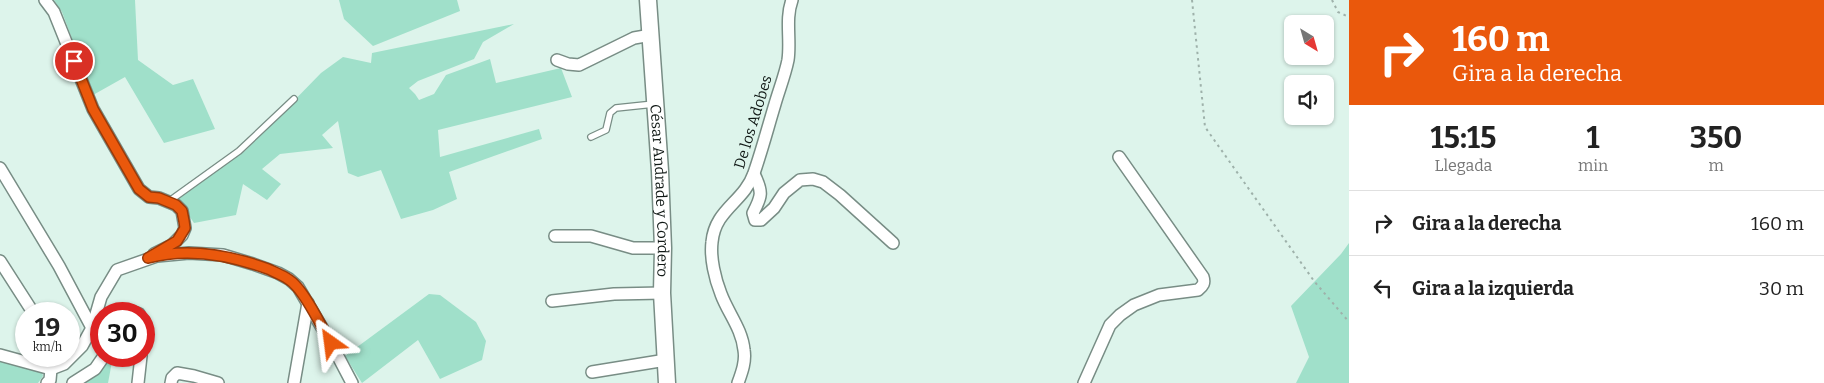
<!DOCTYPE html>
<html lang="es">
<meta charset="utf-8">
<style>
body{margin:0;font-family:Bitter,serif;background:#f6f6f6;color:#222;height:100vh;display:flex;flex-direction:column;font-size:19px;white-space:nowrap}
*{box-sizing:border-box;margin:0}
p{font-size:16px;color:#767676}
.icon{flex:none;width:28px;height:28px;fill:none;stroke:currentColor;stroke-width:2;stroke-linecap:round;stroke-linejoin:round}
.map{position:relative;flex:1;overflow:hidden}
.panel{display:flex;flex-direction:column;background:#fff;width:475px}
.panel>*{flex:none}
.guide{background:#ea580c;color:#fff;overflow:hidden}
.needle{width:32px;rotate:143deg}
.buttons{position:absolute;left:1284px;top:15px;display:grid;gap:10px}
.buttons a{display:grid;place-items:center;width:50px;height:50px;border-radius:8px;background:#fff;box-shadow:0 1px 4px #0004;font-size:25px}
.speed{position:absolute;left:15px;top:302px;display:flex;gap:10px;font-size:25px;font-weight:700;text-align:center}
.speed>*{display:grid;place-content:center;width:65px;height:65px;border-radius:50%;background:#fff;box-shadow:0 1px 4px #0004;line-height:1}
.speed small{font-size:12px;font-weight:400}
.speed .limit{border:8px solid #d22;background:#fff;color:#111}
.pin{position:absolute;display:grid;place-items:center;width:42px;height:42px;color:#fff;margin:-21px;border:2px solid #fff;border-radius:50%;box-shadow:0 1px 5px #0007}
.me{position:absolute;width:55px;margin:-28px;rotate:329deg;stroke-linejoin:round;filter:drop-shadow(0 0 4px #0008)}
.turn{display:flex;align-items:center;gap:18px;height:105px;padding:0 20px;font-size:22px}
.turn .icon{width:65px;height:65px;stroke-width:2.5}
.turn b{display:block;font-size:35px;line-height:42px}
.eta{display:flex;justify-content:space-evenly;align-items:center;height:85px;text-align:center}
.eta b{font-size:30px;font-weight:700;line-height:35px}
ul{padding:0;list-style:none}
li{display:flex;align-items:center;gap:15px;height:65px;padding:0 20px;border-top:1px solid #e0e0e0}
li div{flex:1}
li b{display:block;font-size:19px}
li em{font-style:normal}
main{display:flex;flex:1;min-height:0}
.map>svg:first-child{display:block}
.green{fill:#a0e0ca}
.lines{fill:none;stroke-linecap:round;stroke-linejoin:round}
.lane-casing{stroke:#788d85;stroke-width:8}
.street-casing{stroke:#788d85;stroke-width:14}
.secondary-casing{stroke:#788d85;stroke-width:19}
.path{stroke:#9eb1aa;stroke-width:2;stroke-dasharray:2.5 4;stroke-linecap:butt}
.lane{stroke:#fff;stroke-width:5.5}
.street{stroke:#fff;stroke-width:11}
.secondary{stroke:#fff;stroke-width:16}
.route-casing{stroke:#983908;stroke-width:12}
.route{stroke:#ea580c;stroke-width:9}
.labels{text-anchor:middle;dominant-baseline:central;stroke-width:5;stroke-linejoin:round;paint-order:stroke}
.street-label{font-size:15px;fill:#101815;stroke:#ddf4eb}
</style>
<main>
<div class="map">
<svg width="1349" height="383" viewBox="0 0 1349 383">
<rect width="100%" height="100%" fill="#ddf4eb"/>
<!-- green -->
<g class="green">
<polygon points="54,0 135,0 138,60 173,85 193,79 215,129 164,143 125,77 93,95 62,12"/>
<polygon points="339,0 457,0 460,11 373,46 344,19"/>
<polygon points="514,24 483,42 474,59 418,81 409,88 415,94 419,100 434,94 446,75 490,59 496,83 561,68 572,97 438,130 440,157 539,129 542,139 449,172 457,199 433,210 401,219 381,170 358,177 348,173 338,121 322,135 333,148 280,154 262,169 281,184 267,200 243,184 236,215 194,223 178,199 246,150 321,73 343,57 371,63 372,53"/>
<polygon points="1349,243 1349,383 1296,383 1309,357 1291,306 1341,254"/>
<polygon points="429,294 440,295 476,322 486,341 482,360 440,379 418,340 362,383 345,356"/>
<polygon points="106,356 113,356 108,383 73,383"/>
<polygon points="0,360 42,372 43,376 38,383 0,383"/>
</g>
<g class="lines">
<!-- lane casing -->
<g class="lane-casing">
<g id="lane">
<polyline points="591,137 606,130 610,113 616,108 654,104"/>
<polyline points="168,202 239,151 294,99"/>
</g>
</g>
<!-- street casing -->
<g class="street-casing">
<g id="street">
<polyline points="45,0 54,12 93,109 139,189 149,197 159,198 176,205 182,211 185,228 182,235 172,245 154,254"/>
<polyline points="557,60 568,64 579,65 634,38 651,35"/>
<polyline points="0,168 59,266 92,328"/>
<path d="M754,174C763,192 762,196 753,213L755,220H761L774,208L784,193L800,180L813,179L823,182L840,195L893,243"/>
<polyline points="555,236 591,236 633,248 663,248"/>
<polyline points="0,261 34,314"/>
<polyline points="552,301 614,294 662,293"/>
<polyline points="122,314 130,311 139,314"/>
<polyline points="144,321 145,327 144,340"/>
<polyline points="0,355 51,369 64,364 82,346 92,328 101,297 117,270 157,256 189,253 223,255 253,264 278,273 289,279 298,287 331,343 352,383"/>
<polyline points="592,372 666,360"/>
<polyline points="47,383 50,380 51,369"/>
<polyline points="73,383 95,369 104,356"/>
<polyline points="138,383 141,356"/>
<polyline points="171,383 172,378 177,373 194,376 218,383"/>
<polyline points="294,383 308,303"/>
<path d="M738,383C742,372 746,361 744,350C742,329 728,313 721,294C715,279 710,258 712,242C715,209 744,202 754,173C762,150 768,127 775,104C779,90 785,75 788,60C791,40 785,19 792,0"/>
<path d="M1084,383L1110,325L1120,315L1134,305L1159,295L1198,290C1203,286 1205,283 1203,277L1119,157"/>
</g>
</g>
<!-- secondary casing -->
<g class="secondary-casing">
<g id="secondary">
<path id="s1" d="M648,0L660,171L663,248L662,293L667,383"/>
</g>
</g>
<!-- path -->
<g class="path">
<polyline points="1192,0 1205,127 1314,281 1349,322"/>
<polyline points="1332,0 1338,12 1349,17"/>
</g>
<!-- lane -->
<use href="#lane" class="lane"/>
<!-- street -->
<use href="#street" class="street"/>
<!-- secondary -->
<use href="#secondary" class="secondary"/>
</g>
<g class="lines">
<!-- route casing -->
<g class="route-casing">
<path id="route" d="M74,61L93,109L139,189L149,197L159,198L176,205L182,211L184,221L185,228L177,241L148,258C188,247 230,255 268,269C279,274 290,278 297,287C311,303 320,325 331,343"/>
</g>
<!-- route -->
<use href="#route" class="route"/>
</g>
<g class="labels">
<!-- street labels -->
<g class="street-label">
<text transform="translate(753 122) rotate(-73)">De los Adobes</text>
<text stroke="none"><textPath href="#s1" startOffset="191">César Andrade y Cordero</textPath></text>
</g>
</g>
</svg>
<div class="buttons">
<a><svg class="needle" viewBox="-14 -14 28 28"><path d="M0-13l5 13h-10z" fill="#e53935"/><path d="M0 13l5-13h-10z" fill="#767676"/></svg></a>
<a><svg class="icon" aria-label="sound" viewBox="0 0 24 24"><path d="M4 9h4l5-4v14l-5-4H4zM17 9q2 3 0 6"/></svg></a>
</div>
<div class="speed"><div>19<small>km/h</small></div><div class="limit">30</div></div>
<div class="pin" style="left:74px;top:61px;background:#d93025"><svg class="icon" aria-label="arrive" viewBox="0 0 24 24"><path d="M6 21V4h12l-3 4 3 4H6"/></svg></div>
<svg class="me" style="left:331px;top:343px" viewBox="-20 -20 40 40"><path d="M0-17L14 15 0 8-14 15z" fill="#ea580c" stroke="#fff" stroke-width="4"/></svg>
</div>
<section class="panel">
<div class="guide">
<div class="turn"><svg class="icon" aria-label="right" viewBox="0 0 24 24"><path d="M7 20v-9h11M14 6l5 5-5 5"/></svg><div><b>160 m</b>Gira a la derecha</div></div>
</div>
<div class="eta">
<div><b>15:15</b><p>Llegada</p></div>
<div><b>1</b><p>min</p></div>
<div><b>350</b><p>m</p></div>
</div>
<ul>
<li><svg class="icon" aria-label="right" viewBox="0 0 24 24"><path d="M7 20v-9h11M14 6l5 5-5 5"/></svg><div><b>Gira a la derecha</b></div><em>160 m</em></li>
<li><svg class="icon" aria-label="left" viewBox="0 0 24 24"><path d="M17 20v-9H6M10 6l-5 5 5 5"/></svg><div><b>Gira a la izquierda</b></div><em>30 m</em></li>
</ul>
</section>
</main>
